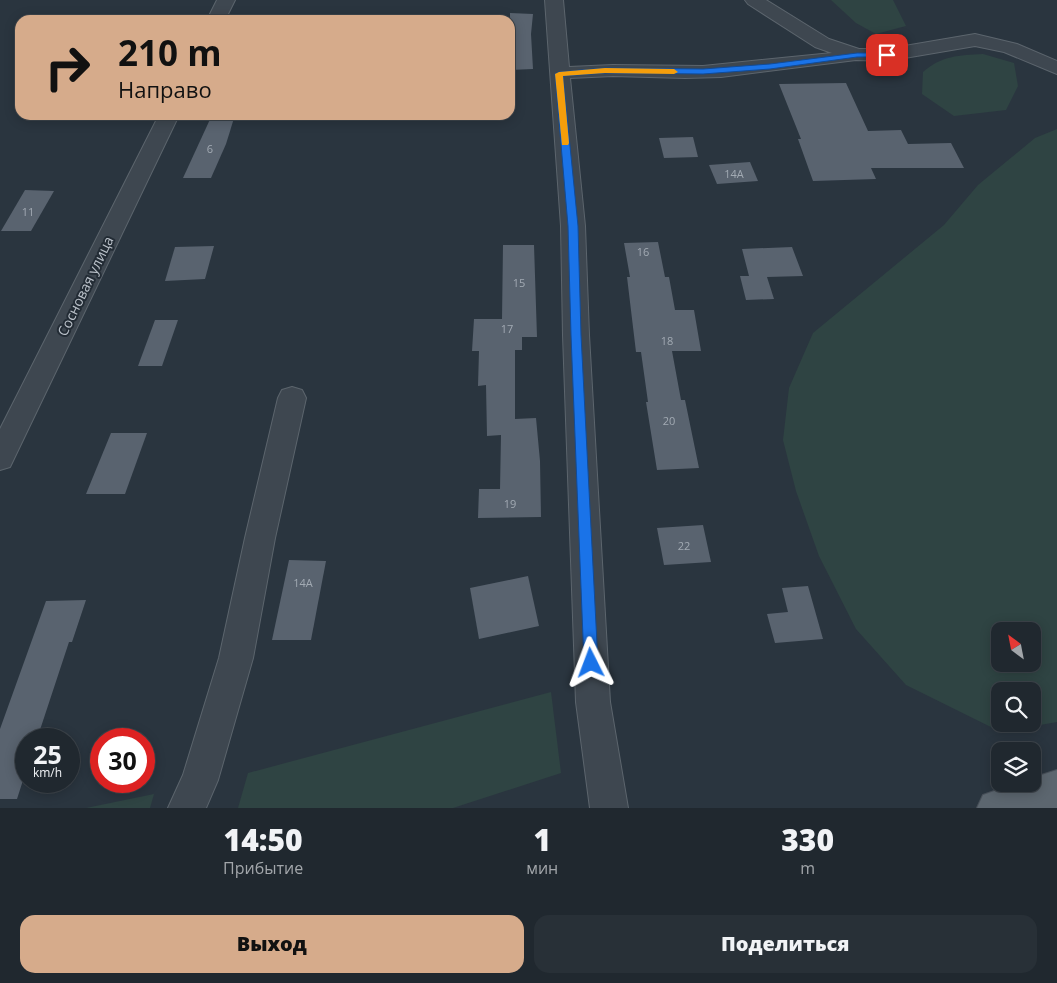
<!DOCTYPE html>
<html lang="ru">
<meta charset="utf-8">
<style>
body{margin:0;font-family:"Open Sans",sans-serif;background:#283037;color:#f1f3f6;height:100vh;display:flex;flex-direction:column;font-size:19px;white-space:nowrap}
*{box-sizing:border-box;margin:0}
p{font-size:16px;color:#a2a6aa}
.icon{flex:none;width:28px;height:28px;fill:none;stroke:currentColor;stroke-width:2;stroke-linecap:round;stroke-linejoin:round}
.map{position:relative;height:808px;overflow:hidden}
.side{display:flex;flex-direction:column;background:#20282f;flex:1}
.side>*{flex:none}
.banner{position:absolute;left:15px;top:15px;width:500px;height:105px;border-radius:15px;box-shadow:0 2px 12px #0003,0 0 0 1px #3d444b;background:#d6ab8b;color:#111;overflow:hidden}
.needle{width:32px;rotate:328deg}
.fabs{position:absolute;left:991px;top:622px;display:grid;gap:10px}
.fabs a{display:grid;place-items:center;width:50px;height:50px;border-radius:10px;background:#20282f;box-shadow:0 2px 12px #0003,0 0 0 1px #3d444b;font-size:25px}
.speed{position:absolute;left:15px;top:728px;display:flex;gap:10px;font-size:25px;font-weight:700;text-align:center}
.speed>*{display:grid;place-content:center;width:65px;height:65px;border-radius:50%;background:#20282f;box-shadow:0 2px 12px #0003,0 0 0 1px #3d444b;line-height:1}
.speed small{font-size:12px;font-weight:400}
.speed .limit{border:8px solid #d22;background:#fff;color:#111}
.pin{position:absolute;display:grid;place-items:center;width:42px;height:42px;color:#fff;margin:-21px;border-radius:10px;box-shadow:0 2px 8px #0006}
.me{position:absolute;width:55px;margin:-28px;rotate:357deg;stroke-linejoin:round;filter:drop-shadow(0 0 4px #0008)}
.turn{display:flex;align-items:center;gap:18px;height:105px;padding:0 20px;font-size:22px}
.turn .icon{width:65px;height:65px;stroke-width:2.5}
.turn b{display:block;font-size:35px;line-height:42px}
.eta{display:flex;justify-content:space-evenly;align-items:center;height:85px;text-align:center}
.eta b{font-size:30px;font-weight:800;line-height:35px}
.primary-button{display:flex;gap:10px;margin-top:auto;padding:10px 20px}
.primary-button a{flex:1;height:58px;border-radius:15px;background:#d6ab8b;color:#111;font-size:20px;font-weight:800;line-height:58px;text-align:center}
.primary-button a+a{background:#283037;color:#f1f3f6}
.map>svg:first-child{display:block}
.green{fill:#2f4443;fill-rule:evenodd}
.building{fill:#59636f}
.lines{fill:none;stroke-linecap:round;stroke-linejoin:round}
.minor-casing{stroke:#5c656d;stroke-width:2}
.major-casing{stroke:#485059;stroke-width:2}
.minor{fill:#3e4750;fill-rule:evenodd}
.major{fill:#5c666f;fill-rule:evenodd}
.route{fill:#1a73e8;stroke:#114b97}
.slow{fill:#f59e0b}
.labels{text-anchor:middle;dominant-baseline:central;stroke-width:4;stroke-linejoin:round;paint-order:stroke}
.number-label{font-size:11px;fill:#a2aab3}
.street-label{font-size:14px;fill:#bbc2ca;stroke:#232c35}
</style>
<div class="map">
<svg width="1057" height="808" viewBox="0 0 1057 808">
<rect width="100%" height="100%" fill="#2a353f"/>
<!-- green -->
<g class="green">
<polygon points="831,0 893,0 906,26 876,34 856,23"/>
<path d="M983,54L1014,63L1018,86L1006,110L954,116L922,94L923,72C941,56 959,55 983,54Z"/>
<path d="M1057,129V722L1001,732L906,685L856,629L819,556L796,491L783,440L789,388L813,333L944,225L978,185L1035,138ZM1000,631H1032V664H1000ZM1000,691H1032V724H1000Z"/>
<polygon points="551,692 561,773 453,808 238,808 248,773"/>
<polygon points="154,794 150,808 86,808"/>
</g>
<!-- building -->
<g class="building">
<polygon points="510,13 533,14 531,34 533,69 510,70"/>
<polygon points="846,83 868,131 901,130 908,144 951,143 964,168 871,168 876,179 813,181 798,139 801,139 779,84"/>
<polygon points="212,115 235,115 226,144 211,178 183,178"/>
<polygon points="693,137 698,157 664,158 659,138"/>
<polygon points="750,162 758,181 717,184 709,165"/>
<polygon points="25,190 54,191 31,231 1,231"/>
<polygon points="658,242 665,277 669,277 675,310 694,310 701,351 672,351 681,400 685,400 699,468 657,470 646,402 648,402 641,352 636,352 627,277 630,277 624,243"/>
<polygon points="503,245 534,245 537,337 522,337 522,350 515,350 515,419 536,418 540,461 541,517 478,518 479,489 500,489 501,435 487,436 486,385 478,386 479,351 472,351 474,319 502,319"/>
<polygon points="214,246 205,279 165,281 175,247"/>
<polygon points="792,247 803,276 767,277 774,299 746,300 740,276 749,276 742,249"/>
<polygon points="155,320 178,320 162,366 138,366"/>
<polygon points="111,433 147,433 125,494 86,494"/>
<polygon points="703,525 711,562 664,565 657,528"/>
<polygon points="289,560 326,561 311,640 272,640"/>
<polygon points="528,576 539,626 479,639 470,588"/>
<polygon points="808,586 823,639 775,643 767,614 788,612 782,588"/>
<polygon points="86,600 72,642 69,642 37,739 26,739 26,771 17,799 0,799 0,729 46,601"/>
</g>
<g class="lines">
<!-- minor casing -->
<g class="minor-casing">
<g id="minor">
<polygon points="217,0 235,0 225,20 207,20"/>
<polygon points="545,0 563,0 569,67 613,65 703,66 832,53 815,47 748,4 745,0 766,0 829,39 859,49 887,49 975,34 1017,44 1057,61 1057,74 1004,52 975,46 887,61 856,60 721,77 685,78 613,76 570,78 585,226 589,335 610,702 628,808 590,808 576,702 563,335 561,226"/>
<polygon points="159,115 179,115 10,467 0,470 0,429"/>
<polygon points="292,387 302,390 306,398 275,538 253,658 218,780 206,808 168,808 183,775 219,658 245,538 278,398 282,390"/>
</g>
</g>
<!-- major casing -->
<g class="major-casing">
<polygon id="major" points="1057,770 1057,808 977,808 983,795 1014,784 1032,784 1032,778"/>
</g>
<!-- minor -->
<use href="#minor" class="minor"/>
<!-- major -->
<use href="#major" class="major"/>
</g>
<!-- route -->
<polygon class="route" points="857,53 887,53 891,55 887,57 857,57 770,69 703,74 605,73 563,76 578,226 581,335 598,663 596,668 591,670 586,668 584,663 571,335 568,226 555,74 559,72 605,68 703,69 770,64"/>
<!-- slow -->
<polygon class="slow" points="605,68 674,69 678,72 674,74 605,73 563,76 569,143 568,145 562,145 555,74 559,72"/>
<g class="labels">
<!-- number labels -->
<g class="number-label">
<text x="210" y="148">6</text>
<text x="734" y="173">14А</text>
<text x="28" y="211">11</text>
<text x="643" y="251">16</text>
<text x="519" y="282">15</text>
<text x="507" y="328">17</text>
<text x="667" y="340">18</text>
<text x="669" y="420">20</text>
<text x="510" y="503">19</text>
<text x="684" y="545">22</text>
<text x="303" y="582">14А</text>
</g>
<!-- street labels -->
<g class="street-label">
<text transform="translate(85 286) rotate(-64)">Сосновая улица</text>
</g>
</g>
</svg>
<div class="fabs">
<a><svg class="needle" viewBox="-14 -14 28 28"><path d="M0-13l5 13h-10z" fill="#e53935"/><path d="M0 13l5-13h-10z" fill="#a2a6aa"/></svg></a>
<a><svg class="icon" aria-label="search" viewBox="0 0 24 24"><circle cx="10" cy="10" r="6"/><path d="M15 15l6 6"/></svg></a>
<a><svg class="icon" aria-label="layers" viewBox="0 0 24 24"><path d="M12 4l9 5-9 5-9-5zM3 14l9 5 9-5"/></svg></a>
</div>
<div class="speed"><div>25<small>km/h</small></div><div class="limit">30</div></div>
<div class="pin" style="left:887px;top:55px;background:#d93025"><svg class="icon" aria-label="arrive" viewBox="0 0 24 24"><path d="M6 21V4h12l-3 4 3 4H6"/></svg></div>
<svg class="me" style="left:591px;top:663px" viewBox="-20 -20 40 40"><path d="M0-17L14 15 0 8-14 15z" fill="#1a73e8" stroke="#fff" stroke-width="4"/></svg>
<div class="banner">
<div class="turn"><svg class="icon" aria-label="right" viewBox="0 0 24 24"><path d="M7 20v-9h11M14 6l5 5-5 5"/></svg><div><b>210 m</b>Направо</div></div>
</div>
</div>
<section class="side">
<div class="eta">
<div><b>14:50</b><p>Прибытие</p></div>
<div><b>1</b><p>мин</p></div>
<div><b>330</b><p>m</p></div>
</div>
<div class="primary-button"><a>Выход</a><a>Поделиться</a></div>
</section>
